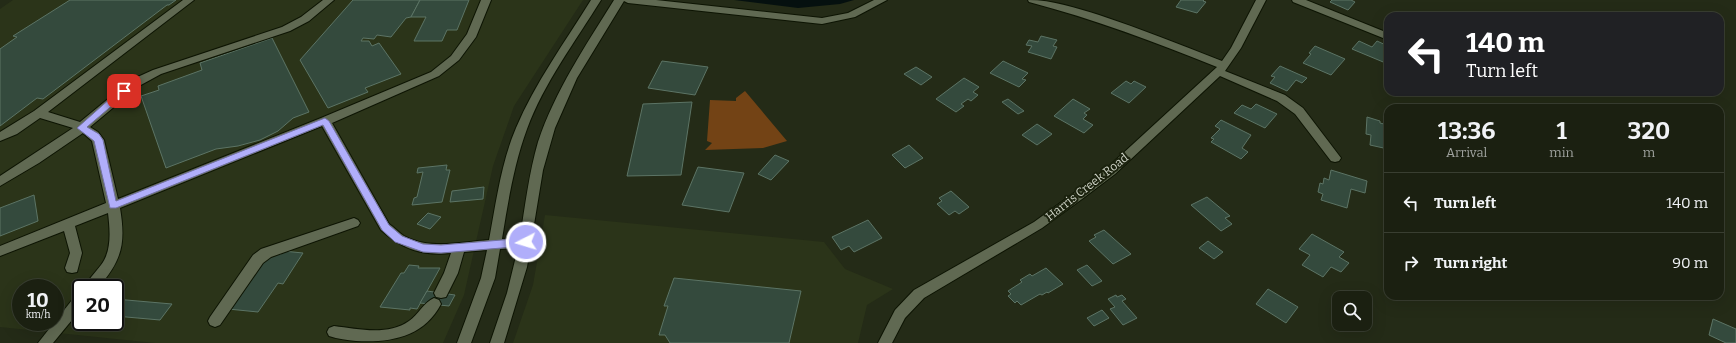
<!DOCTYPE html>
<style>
body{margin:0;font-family:Bitter,serif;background:#282d1f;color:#f1f3f6;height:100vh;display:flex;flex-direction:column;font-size:15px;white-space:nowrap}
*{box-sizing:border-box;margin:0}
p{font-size:13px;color:#a0a39f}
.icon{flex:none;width:22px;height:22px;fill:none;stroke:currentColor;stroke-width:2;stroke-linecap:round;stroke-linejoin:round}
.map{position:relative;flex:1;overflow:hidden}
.drawer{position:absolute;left:1384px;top:104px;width:340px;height:196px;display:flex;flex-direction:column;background:#1b2011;border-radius:12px;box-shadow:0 4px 16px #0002,0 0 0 1px #393e31}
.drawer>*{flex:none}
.guide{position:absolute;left:1384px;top:12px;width:340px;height:84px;border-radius:12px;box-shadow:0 4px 16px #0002,0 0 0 1px #393e31;background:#202124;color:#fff;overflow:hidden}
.tools{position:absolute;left:1332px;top:291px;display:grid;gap:8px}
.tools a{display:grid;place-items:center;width:40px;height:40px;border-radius:8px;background:#1b2011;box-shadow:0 4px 16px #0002,0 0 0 1px #393e31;font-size:20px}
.speed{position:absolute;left:12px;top:279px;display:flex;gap:8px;font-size:20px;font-weight:700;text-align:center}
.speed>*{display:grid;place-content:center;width:52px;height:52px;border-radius:50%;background:#1b2011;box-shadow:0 4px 16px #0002,0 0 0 1px #393e31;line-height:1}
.speed small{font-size:10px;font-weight:400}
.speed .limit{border:2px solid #111;border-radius:6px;background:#fff;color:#111}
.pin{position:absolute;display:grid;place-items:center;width:34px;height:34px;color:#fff;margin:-17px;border-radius:8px;box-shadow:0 2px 6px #0006}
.me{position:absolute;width:44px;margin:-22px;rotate:265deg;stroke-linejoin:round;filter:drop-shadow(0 0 3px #0008)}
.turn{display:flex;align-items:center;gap:14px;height:84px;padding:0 16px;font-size:18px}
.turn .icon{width:52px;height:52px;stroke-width:2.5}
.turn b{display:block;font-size:28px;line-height:34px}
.eta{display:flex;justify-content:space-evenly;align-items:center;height:68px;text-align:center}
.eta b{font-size:24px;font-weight:700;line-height:28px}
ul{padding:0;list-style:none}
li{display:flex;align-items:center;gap:12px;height:60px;padding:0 16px;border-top:1px solid #393e31}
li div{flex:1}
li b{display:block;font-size:15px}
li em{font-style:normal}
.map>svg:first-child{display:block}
.built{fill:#2b3419;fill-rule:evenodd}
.green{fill:#734315}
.water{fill:#05100f}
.building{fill:#344a3d;stroke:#5c7465}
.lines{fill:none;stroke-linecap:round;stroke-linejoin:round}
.minor-casing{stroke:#0d1403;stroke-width:2}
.minor{fill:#606952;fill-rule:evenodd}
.route{fill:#b0aefa;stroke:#7271a2}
.labels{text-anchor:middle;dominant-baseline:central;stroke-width:4;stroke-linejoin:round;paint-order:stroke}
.street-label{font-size:12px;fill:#d0d5c8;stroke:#1b220e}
</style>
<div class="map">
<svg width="1736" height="343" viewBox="0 0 1736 343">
<rect width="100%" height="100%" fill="#242b17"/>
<!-- built -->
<g class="built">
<path d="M13,0H583L514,106L493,166L464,295L443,343H155L0,327V9ZM21,288H55V322H21ZM81,288H115V322H81Z"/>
<polygon points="545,215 824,242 845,269 893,289 867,305 858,343 513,343 533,285"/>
</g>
<!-- green -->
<polygon class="green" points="745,91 787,141 763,148 705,150 712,143 707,141 710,100 736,101 736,98"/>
<!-- water -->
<polygon class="water" points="734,0 854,0 840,4 798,8"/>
<!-- building -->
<g class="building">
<polygon points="70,0 176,0 169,5 167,5 43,99 37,98 0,126 0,49 17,37 13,36"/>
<polygon points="353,0 420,0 411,17 406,18 391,37 377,35 374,39 363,38 361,41 369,41 372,46 379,43 401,74 365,88 368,92 328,108 300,60"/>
<polygon points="420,0 469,0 457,30 447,30 442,41 414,41 426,17 411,17"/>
<polygon points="1181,0 1204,0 1203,1 1206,2 1197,13 1176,7"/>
<polygon points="1332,0 1351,0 1355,2 1348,10 1330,2"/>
<polygon points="1041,36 1057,40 1053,46 1057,47 1051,59 1028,52 1032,46 1026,45 1029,40 1038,42"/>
<polygon points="272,38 309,112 293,118 278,131 260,140 238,146 216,149 166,168 141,96 159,90 158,86 202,70 200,63"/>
<polygon points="1359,41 1372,47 1377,41 1388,46 1388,64 1352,49"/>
<polygon points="1315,46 1345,59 1331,75 1303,63 1311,54 1309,53"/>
<polygon points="662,61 708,67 695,95 648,88"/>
<polygon points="1003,61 1028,73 1022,79 1026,80 1019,87 990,73"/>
<polygon points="1280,66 1307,78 1302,83 1296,80 1287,91 1270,83 1275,77 1271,76"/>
<polygon points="916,67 932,77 921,85 904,74"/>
<polygon points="964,78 979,87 973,92 978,95 971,101 968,99 961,104 964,106 956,112 936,99"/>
<polygon points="1126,81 1131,84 1134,81 1146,87 1129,103 1111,93"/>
<polygon points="1008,99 1024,111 1018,114 1002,102"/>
<polygon points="1073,99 1090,109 1084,113 1087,115 1083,119 1093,125 1084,133 1054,116"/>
<polygon points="692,102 681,175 627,176 643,104"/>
<polygon points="1256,104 1277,114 1265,128 1234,113 1242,105 1251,109"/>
<polygon points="1367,117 1380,121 1380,123 1388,125 1388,149 1370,145 1371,135 1366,134"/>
<polygon points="1221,120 1251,135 1242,148 1248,152 1241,159 1211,142 1214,139 1211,138 1220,129 1215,126"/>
<polygon points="1037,124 1052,134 1037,145 1022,135"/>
<polygon points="909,145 923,158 905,168 892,155"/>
<polygon points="775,155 789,161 771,180 758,174"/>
<polygon points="447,165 446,170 450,170 442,202 412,205 414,198 417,197 423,172 417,173 418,168"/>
<polygon points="698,167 744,173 729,212 682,205"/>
<polygon points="1331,170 1367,181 1365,193 1351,189 1347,208 1321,200 1323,194 1318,192 1320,183 1323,184 1324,178 1329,180"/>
<polygon points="484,187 483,199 450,202 452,191"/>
<polygon points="951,191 969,207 959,214 955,211 949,215 937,204 942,201 939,198"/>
<polygon points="34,195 38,221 0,236 0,208"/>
<polygon points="1207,197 1230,216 1225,218 1232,224 1221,231 1191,205"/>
<polygon points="428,213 441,217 430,229 417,224"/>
<polygon points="868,220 882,238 854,252 849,246 841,250 832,237"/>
<polygon points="1104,230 1131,254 1113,264 1089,241 1096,237 1094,235"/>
<polygon points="1312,234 1344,252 1339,257 1349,263 1341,272 1331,267 1323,277 1302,265 1310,255 1299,249"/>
<polygon points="1208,241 1223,252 1214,259 1199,248"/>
<polygon points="283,251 303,253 283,284 278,283 258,312 228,309 268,253 281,254"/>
<polygon points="409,265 419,266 418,268 440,268 417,309 410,308 410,310 380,307 401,273 404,273"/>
<polygon points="1087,265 1102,281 1092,286 1077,270"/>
<polygon points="1046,268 1063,284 1048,293 1047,292 1042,295 1040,294 1021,305 1017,301 1015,303 1008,296 1011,294 1008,291 1022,282 1020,280 1030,274 1032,276"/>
<polygon points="674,278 801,291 789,343 670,343 665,335 659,335 668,306 664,306"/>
<polygon points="1268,289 1298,307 1286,323 1256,304"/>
<polygon points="427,291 455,295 449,306 420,303"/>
<polygon points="1116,295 1117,297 1122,295 1126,299 1122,301 1137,318 1123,325 1110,309 1115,307 1108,299"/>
<polygon points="115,299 172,304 160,320 115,316"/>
<polygon points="1102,310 1109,318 1094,326 1087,318"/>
<polygon points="1713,319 1736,329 1736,343 1726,343 1709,335"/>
</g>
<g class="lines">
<!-- minor casing -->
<g class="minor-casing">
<g id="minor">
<path d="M183,0H194L48,112L80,122L131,80L153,70L282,27L301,17L323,0H334L309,21L290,31L161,74L139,86L90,127L98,132L104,140L118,199L321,118L431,72L451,56L467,34L481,0H491L476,37L459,60L439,76L332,123L389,224C394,227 399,233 404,236C429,250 462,242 489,240C496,203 501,163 516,128C535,83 565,42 591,0H601C575,42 544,83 527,129C514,164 508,202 502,239L520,238C525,206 529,173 538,142C555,91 586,45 614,0H656L822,18L848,13L874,0H887L855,17L822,24L628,3L624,1L577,78L555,128L543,170L527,267L504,343H490L507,293L518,248L500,249L495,278L471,343H457L481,278L487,250L464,252L458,273L446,297L441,298L436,297L434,293L444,273L451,253C422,256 402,249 381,230L322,126L120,208C126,244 122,260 98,288H83C88,280 95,273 101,265C112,251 110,230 108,213L75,226L82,253L77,272L72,273L67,272L65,268L70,253L64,231L0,256V246L106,203L92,141L83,133L39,163L0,186V176L73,128L40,118L17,134L0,141V132L34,111Z"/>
<path d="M1028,0C1053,0 1076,8 1099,15C1141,29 1181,45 1222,61L1231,48L1256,0H1266L1241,48L1225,71L1285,95L1303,108L1341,158L1339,161L1335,162L1331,161L1295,114L1277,101L1220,76L1115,174L1082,199L1042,228L924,298L905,318L892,343H878L895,310L914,290L1034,222L1074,193L1107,168L1217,67C1155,42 1094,19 1029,2Z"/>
<polygon points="1292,0 1306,0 1388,33 1388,40 1293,2"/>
<polygon points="354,218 358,220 360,223 358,226 271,257 263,263 220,325 215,327 210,325 208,321 210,317 253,255 261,249"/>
<polygon points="81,293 81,309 53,343 38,343 76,295"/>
<path d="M434,298L439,300L441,304C424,337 390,343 356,341C347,340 338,339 329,336L327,332L329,328L334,326C358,329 388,336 409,321C418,315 424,302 434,298Z"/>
</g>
</g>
<!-- minor -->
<use href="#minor" class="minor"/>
</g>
<!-- route -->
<polygon class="route" points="121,89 124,89 129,91 87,127 99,134 103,140 116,201 325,118 329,121 389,225 402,236 423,244 441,245 526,238 529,239 531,242 529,245 526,246 441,253 423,252 395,242 382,230 323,125 116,208 110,208 94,141 77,128"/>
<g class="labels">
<!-- street labels -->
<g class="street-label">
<text transform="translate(1087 187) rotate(-38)">Harris Creek Road</text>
</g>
</g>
</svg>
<div class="tools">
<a><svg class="icon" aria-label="search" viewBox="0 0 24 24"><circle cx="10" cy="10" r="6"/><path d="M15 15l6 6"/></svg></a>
</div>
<div class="speed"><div>10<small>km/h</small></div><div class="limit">20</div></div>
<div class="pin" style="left:124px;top:91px;background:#d93025"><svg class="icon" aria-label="arrive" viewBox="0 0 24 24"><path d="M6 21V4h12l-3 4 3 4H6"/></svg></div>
<svg class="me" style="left:526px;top:242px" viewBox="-20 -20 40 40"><circle r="17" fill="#b0aefa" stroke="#fff" stroke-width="3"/><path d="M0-11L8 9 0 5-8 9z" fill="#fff"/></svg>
<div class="guide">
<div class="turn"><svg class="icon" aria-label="left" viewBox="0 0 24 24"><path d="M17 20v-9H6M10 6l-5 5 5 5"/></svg><div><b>140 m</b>Turn left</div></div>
</div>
<section class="drawer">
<div class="eta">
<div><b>13:36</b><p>Arrival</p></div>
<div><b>1</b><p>min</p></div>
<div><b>320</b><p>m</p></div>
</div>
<ul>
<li><svg class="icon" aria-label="left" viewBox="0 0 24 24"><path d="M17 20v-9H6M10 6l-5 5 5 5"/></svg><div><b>Turn left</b></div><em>140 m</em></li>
<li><svg class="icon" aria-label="right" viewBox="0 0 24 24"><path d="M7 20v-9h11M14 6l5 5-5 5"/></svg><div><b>Turn right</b></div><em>90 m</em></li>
</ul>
</section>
</div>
